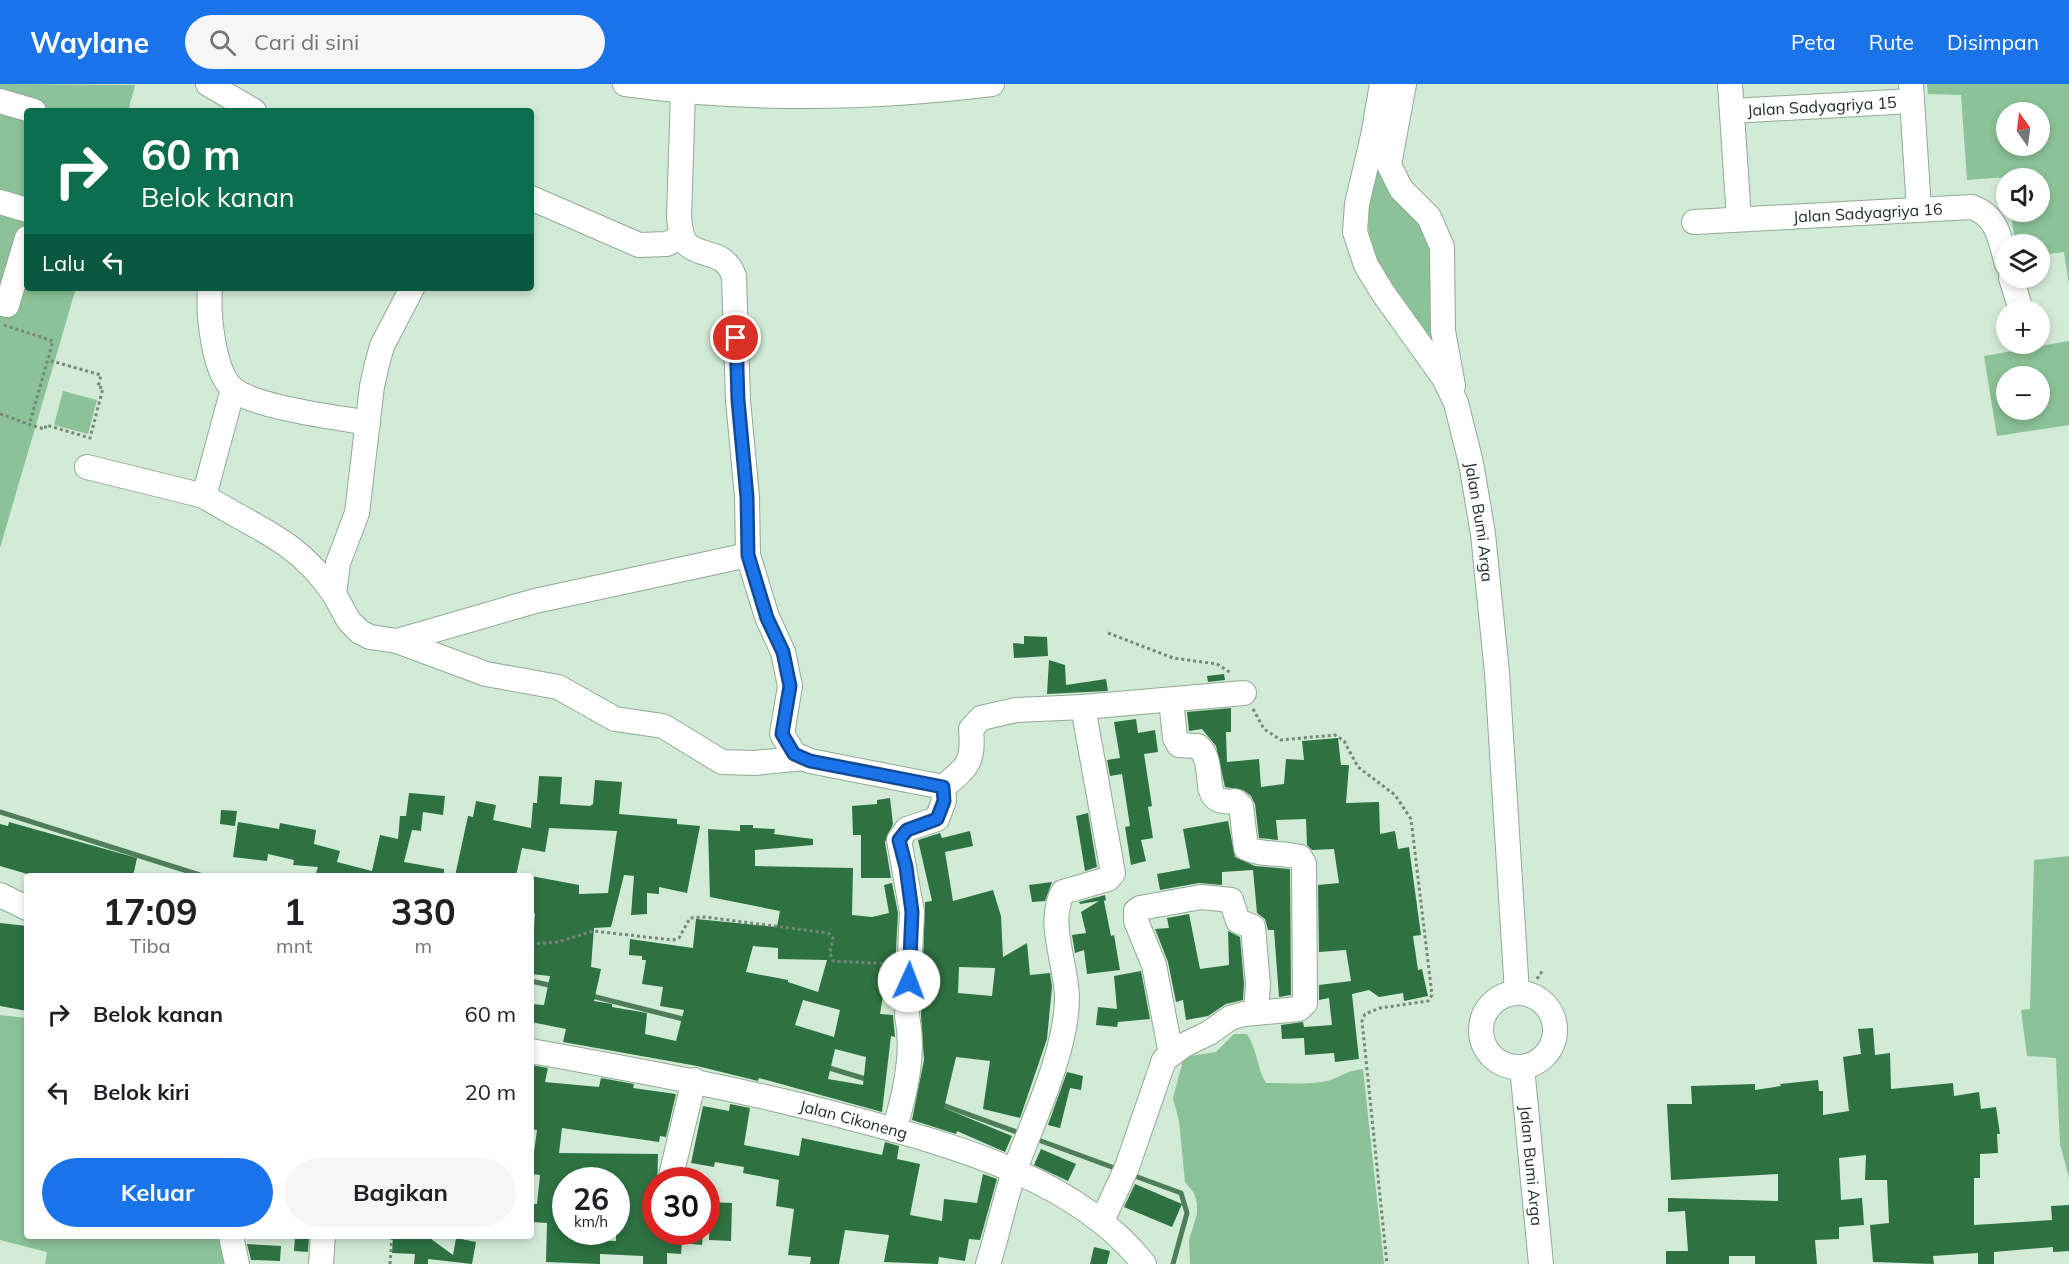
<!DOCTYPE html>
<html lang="id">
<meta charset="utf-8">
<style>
body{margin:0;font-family:Mulish,sans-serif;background:#f6f6f6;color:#202124;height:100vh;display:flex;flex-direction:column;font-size:22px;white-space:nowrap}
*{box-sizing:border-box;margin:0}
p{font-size:20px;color:#757577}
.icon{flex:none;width:33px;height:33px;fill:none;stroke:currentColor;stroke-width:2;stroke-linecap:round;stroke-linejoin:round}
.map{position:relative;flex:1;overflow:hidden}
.side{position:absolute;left:24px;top:789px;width:510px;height:366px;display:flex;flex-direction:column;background:#fff;border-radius:6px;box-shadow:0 3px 9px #0003}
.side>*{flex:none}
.banner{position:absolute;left:24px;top:24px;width:510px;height:183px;border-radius:6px;box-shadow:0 3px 9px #0003;background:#0b6e4f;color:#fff;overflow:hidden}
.needle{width:39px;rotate:346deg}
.tools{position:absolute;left:1996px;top:18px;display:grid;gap:12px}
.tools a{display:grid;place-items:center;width:54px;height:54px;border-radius:50%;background:#fff;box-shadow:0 3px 9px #0003;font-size:30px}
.speed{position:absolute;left:552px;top:1083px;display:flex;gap:12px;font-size:30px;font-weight:700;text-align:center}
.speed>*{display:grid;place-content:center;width:78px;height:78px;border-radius:50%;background:#fff;box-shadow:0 3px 9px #0003;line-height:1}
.speed small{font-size:15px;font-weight:400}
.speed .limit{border:9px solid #d22;background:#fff;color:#111}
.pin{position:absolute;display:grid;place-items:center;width:51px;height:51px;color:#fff;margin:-26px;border:3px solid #fff;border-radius:50%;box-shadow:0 2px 6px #0007}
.me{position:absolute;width:66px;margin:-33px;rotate:2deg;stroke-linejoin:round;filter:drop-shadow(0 0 4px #0008)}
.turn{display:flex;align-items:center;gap:21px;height:126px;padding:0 18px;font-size:27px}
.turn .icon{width:78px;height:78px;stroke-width:2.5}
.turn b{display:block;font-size:42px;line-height:51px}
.then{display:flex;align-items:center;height:57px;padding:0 18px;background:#0003;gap:12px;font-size:22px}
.eta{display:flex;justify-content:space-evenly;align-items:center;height:102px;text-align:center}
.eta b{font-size:36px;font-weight:700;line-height:42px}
.button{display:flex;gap:12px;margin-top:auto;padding:12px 18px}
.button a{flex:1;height:69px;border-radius:36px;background:#1a73e8;color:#fff;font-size:24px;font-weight:700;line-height:69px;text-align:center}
.button a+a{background:#f6f6f6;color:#202124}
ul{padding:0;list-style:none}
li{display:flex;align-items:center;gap:18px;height:78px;padding:0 18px}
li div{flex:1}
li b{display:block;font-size:22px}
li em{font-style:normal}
header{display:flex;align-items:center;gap:36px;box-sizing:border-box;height:84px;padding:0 30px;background:#1a73e8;color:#fff}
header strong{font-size:28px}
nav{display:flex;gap:33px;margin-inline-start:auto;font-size:21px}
.search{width:420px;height:54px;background:#f6f6f6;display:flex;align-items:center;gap:15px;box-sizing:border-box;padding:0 21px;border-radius:33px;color:#757577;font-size:22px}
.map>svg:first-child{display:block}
.green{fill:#8cc297;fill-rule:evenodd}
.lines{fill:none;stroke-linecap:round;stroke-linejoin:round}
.stream{stroke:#4d7e58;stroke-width:5}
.building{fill:#2e7242;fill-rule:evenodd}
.minor-casing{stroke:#91a995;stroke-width:26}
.path{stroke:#768679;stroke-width:3;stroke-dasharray:3 3;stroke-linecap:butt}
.minor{stroke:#fff;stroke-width:24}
.route-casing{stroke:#114b97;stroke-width:15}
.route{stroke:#1a73e8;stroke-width:10}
.labels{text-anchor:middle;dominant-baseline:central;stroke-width:6;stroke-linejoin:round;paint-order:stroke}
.street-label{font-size:16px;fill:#242d26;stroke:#fff}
</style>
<header>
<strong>Waylane</strong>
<div class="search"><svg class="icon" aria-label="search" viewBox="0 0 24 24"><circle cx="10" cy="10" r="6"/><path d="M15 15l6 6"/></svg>Cari di sini</div>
<nav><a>Peta</a><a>Rute</a><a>Disimpan</a></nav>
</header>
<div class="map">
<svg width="2069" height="1180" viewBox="0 0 2069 1180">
<rect width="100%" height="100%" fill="#d2ebd6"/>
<!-- green -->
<g class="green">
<polygon points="0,0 135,1 128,27 27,27 27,204 76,204 0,464"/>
<path d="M1390,0L1381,74L1430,147L1441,266C1418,238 1390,210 1375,177C1356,138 1382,44 1390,0Z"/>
<path d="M1927,0H2069V201L2064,168L2040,171V160H2015L2011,128H2040V94L2007,93L1967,96L1961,11L1928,10ZM2040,28V62H2007V28Z"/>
<path d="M2069,257V341L1997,352L1984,272ZM2007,292H2040V326H2007Z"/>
<polygon points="63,307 97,316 88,350 54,341"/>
<polygon points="2069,772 2069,1094 2060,1060 2056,974 2027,972 2021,926 2030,925 2034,776"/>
<polygon points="0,931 27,934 27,1152 220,1152 226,1180 45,1180 47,1168 0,1156"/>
<path d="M1234,950H1247C1257,965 1257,984 1266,999C1286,999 1307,1001 1327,997C1342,993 1345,987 1363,985L1384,1180H1190L1189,1156L1197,1130V1119L1194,1109L1185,1098L1179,1037L1173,1014L1184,973L1216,968Z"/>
</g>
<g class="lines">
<!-- stream -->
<g class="stream">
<polyline points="0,728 203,792"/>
<polyline points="531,897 553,902"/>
<polyline points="588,911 687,936"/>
<polyline points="826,983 869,996"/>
<polyline points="940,1020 1022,1050"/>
<polyline points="1033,1054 1120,1086"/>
<polyline points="1132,1091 1181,1109 1187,1129 1173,1180"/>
</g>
</g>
<!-- building -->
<g class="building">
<polygon points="1024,552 1047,553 1048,572 1014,574 1013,559 1024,560"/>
<polygon points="1049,576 1065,581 1066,601 1106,595 1108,607 1047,610"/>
<polygon points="1224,590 1225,596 1208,598 1207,592"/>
<polygon points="1231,624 1231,648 1226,648 1227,678 1259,675 1261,703 1284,700 1286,675 1304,676 1302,657 1338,654 1341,681 1349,681 1346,719 1379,718 1380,750 1395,747 1398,765 1409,763 1421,851 1413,852 1418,886 1422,885 1428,912 1404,917 1403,909 1379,913 1369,906 1352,910 1359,975 1335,978 1334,969 1305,971 1304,954 1282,955 1281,941 1303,938 1304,943 1332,941 1329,914 1319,916 1319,901 1351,897 1346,866 1319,868 1318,801 1339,799 1334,765 1312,766 1307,761 1306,735 1276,736 1278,756 1259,754 1255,720 1251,712 1243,706 1225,703 1216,662 1202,645 1189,647 1187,628"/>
<polygon points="1136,635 1138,649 1155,646 1158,668 1144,670 1152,722 1148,723 1153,754 1141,756 1146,777 1131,781 1125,743 1130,742 1122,690 1110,692 1107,676 1120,674 1114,638"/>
<path d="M539,692L562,693L560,720L590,722L593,720L595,696L622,698L619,730L677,735V740L700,742L687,809L659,803V810L647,809V830L631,831L634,792L624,791L611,843L594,844L591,883L601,885L594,917L612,920V923L647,929L645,950L676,957L684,926L660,922L663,903L642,900L646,876H642V872L629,871L630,855L693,864L696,835L777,843L780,827L710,813L708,745L740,747V741H753V744L775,745L774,750L813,755V761L755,766V782L853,784L852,831L872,833L889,829L884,801L892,799L898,829L894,906H884L880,930L893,931L895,953L891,952L882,1028L759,994L758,997L697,982L563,958L566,945L531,938V920L544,921L550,892L531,890L535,829H531V792L579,801V810L608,809L617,747L549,744L545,768L522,764L516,792H455L468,732L473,733L476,717L496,721L493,736L531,744L533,719H537ZM753,862L778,864V875L827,876L818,908L788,898V896L746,888ZM803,916L840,926L834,953L795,941ZM835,965L866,973L863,1001L828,995Z"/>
<polygon points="409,709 445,712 443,731 423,728 421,747 412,746 404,778 444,785 444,792 315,792 318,783 293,781 294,776 268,770 267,777 233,773 238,738 279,745 280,739 316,746 314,760 340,767 337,778 372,787 380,751 398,755 400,732 406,732"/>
<polygon points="890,714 893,740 885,758 891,794 861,794 861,751 853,751 852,722 877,720 877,716"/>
<polygon points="221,726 237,727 235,742 220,740"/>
<polygon points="1088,729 1097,783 1085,787 1076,732"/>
<polygon points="1228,737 1235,773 1255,782 1290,785 1291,911 1279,913 1274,846 1268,846 1265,835 1257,829 1253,786 1222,788 1222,801 1199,799 1160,806 1157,790 1190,784 1183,745"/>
<polygon points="9,738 137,774 133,792 34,792 0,782 0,740 8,742"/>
<path d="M970,747L973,762L945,768L953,817L993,806L1001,832L1003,873L1027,859L1030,891L1050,889L1052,903L1047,955L1020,1034L983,1025L990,977L956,973L944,1024L1012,1052L1005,1068L957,1047L956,1050L912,1036L924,976L921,931L925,818L932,817L918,756L940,749L942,754ZM959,883L995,884L992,912L958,909Z"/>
<polygon points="1052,798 1045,817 1032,818 1029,801"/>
<polygon points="1105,811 1106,816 1104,817 1111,852 1114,851 1120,886 1087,890 1084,866 1075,869 1072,851 1086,849 1081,828 1099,817 1080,820 1079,818"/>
<polygon points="1189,830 1200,885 1229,881 1228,847 1240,853 1244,900 1243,916 1226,920 1208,932 1186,936 1183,916 1176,918 1168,878 1155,845 1169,844 1167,834"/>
<polygon points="0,839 27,842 27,927 0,922"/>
<polygon points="1141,887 1150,935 1118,938 1117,943 1096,941 1098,923 1117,925 1114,892"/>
<polygon points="1873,944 1875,971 1890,969 1891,1005 1953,999 1954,1012 1979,1008 1981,1025 1996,1023 2000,1050 1997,1050 1998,1069 1980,1070 1980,1094 1974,1094 1974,1141 2052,1136 2051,1122 2069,1121 2069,1167 2053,1168 2053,1163 1994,1168 1994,1180 1978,1180 1978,1169 1933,1172 1934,1180 1873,1178 1870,1141 1889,1139 1887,1096 1865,1096 1866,1071 1839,1074 1841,1116 1862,1114 1864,1141 1839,1143 1839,1155 1815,1156 1817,1180 1755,1180 1755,1172 1729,1172 1729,1180 1666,1180 1666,1167 1688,1167 1685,1127 1668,1128 1668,1114 1778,1117 1778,1090 1671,1096 1667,1020 1692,1020 1691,1002 1755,1000 1755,1006 1781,1002 1780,1000 1818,996 1819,1007 1823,1007 1823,1031 1849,1027 1843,973 1861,970 1858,945"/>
<path d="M531,981L548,984L545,998L599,1003L601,994L634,1000L633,1004L676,1010L666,1053L660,1052L659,1058L562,1044L559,1069L658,1070L656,1148H703L702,1161L682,1159L681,1170L667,1169V1180H643V1172L600,1170V1180L546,1178L547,1139L531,1138V1120H537L540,1091L531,1090L537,1046L531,1045L534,1012H531ZM566,1096H616V1157L574,1156V1148H566Z"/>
<polygon points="1067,988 1083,992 1081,1006 1070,1004 1060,1044 1048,1041"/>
<polygon points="730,1020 750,1024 744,1061 799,1072 802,1054 882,1071 885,1058 899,1062 897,1075 920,1080 910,1131 942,1137 944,1115 977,1119 983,1090 997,1095 980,1156 969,1155 965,1177 939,1173 938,1180 884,1178 889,1151 845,1146 839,1180 810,1180 811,1173 788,1171 794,1125 776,1122 779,1096 743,1089 744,1083 715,1078 714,1083 691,1079 703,1022 729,1027"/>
<polygon points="1041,1065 1076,1080 1068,1097 1034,1081"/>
<polygon points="1135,1100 1182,1120 1172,1143 1124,1123"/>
<polygon points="710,1118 732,1119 731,1157 709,1156"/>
<polygon points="295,1152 309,1153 308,1168 294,1167"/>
<polygon points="393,1152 427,1152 453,1171 456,1154 476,1158 472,1180 428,1175 428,1180 414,1180 415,1170 392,1169"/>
<polygon points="247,1160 281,1162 280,1177 251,1176"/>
<polygon points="1094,1163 1110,1167 1107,1180 1090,1180"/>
</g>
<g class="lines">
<!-- minor casing -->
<g class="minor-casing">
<g id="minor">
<polyline points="208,0 254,27"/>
<path d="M625,0C750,17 868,15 992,0"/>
<path id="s1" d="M1382,0L1373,52L1357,120L1355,148L1366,181L1383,209L1444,294L1456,319L1471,379L1483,450L1497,589L1517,909"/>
<polyline points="1404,0 1389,81 1401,105 1429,133 1442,163 1443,247 1453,302"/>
<polyline points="1730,0 1739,135"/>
<polyline points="1911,0 1919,126"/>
<path d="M683,8L679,133C680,142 681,155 688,161C706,175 723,165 734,192L738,316L747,413L748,471L767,533L783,568L790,602L782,650L794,670L810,677L943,703C968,683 974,678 971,645L981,634L1016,626L1083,623L1244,609"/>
<polyline points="0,17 34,27"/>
<path id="s2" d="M1732,27L1912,17"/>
<polyline points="531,114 639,161 667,160 682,152"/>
<polyline points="0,118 27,126"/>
<path id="s3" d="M1694,138L1972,123C1998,132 2000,156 2007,180"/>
<polyline points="2011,194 2021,226"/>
<path d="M210,204C208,229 213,288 233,305C256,324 337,333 368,339"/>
<polyline points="412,204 382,262 377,280 372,302 357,429 338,479 334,510 349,537 360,548 370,553 397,557 486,590 558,603 615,635 663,642 722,678 755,679 804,674"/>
<polyline points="0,219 7,221 27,154"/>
<polyline points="87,383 204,412 233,305"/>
<path d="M204,412C256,445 297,455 334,510"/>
<polyline points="397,557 535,517 748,471"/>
<polyline points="0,811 27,824"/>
<circle cx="1518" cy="946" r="37"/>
<path id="s4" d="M531,967C636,986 740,1005 843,1032C947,1060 1075,1092 1144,1180"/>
<polyline points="1171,970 1154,881 1136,837 1136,827 1140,824 1201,813 1231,816 1238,837 1253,843 1258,900 1256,929"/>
<path id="s5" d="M1522,983L1541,1180"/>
<path d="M894,1046C905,1011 915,969 907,932L912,828L899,756L907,745L937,735L944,717L943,703"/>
<polyline points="670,1096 694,996"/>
<path d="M1102,1137L1127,1083L1164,976L1184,961L1209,949L1230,934L1244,930L1299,925L1305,919L1304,780L1300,773C1282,768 1262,772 1246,764L1241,722L1235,717C1195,723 1220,683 1198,662L1179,661L1175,654L1171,616"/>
<polyline points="231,1152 237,1180"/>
<polyline points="321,1180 323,1152"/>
<path d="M988,1180C998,1149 1004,1118 1014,1088C1033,1036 1066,970 1067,915C1067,880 1046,839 1063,808L1108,795L1113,789L1083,623"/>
</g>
</g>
<!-- path -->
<g class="path">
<polyline points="4,241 53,257 30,338"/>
<path d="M0,330C16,335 31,342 45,345L46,341L90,354L103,304L98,303L101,291L48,276"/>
<polyline points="1108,549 1173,574 1217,580 1231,589"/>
<polyline points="1253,625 1264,645 1281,656 1335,651 1344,657 1358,683 1395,711 1411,735 1432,911 1428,917 1380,924 1365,930 1362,937 1387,1180"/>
<polyline points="531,860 558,858 593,847 673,856 679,854 690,834 705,833 828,849 833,854 830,869 833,877 892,880"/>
<polyline points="1537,895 1543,886"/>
<polyline points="390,1180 392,1152"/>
</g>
<!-- minor -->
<use href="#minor" class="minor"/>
</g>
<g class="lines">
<!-- route casing -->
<g class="route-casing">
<polyline id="route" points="736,254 738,316 747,413 748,471 767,534 783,568 790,602 782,650 794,670 810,677 943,703 944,717 937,735 907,746 899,756 906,783 912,828 909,897"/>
</g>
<!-- route -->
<use href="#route" class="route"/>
</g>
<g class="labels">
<!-- street labels -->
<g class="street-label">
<text stroke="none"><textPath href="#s2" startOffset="90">Jalan Sadyagriya 15</textPath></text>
<text stroke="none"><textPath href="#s3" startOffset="174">Jalan Sadyagriya 16</textPath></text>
<text stroke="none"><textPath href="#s1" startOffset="472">Jalan Bumi Arga</textPath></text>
<text stroke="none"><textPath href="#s4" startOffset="330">Jalan Cikoneng</textPath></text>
<text stroke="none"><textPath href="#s5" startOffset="99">Jalan Bumi Arga</textPath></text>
</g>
</g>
</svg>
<div class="tools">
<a><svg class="needle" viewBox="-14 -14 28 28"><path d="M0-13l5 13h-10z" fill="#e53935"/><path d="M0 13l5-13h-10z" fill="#757577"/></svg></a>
<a><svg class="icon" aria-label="sound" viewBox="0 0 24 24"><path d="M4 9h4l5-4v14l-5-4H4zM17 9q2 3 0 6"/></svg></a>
<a><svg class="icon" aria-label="layers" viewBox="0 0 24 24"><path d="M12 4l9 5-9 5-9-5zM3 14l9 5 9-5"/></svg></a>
<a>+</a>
<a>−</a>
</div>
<div class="speed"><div>26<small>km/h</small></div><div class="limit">30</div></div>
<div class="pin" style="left:736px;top:254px;background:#d93025"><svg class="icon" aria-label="arrive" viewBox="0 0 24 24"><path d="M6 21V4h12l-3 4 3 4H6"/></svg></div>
<svg class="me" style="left:909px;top:897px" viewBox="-20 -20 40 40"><circle r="19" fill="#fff"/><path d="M0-13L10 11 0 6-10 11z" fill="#1a73e8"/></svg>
<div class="banner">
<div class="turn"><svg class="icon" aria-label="right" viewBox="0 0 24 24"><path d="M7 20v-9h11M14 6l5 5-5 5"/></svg><div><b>60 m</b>Belok kanan</div></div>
<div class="then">Lalu<svg class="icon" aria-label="left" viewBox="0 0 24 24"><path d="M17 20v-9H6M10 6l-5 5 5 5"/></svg></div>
</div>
<section class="side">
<div class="eta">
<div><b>17:09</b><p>Tiba</p></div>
<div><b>1</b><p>mnt</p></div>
<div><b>330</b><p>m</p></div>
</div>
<ul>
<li><svg class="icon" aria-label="right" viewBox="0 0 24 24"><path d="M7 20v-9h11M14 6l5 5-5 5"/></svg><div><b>Belok kanan</b></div><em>60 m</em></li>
<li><svg class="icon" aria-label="left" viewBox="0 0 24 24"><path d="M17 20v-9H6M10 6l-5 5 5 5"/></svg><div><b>Belok kiri</b></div><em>20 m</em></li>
</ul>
<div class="button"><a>Keluar</a><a>Bagikan</a></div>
</section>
</div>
